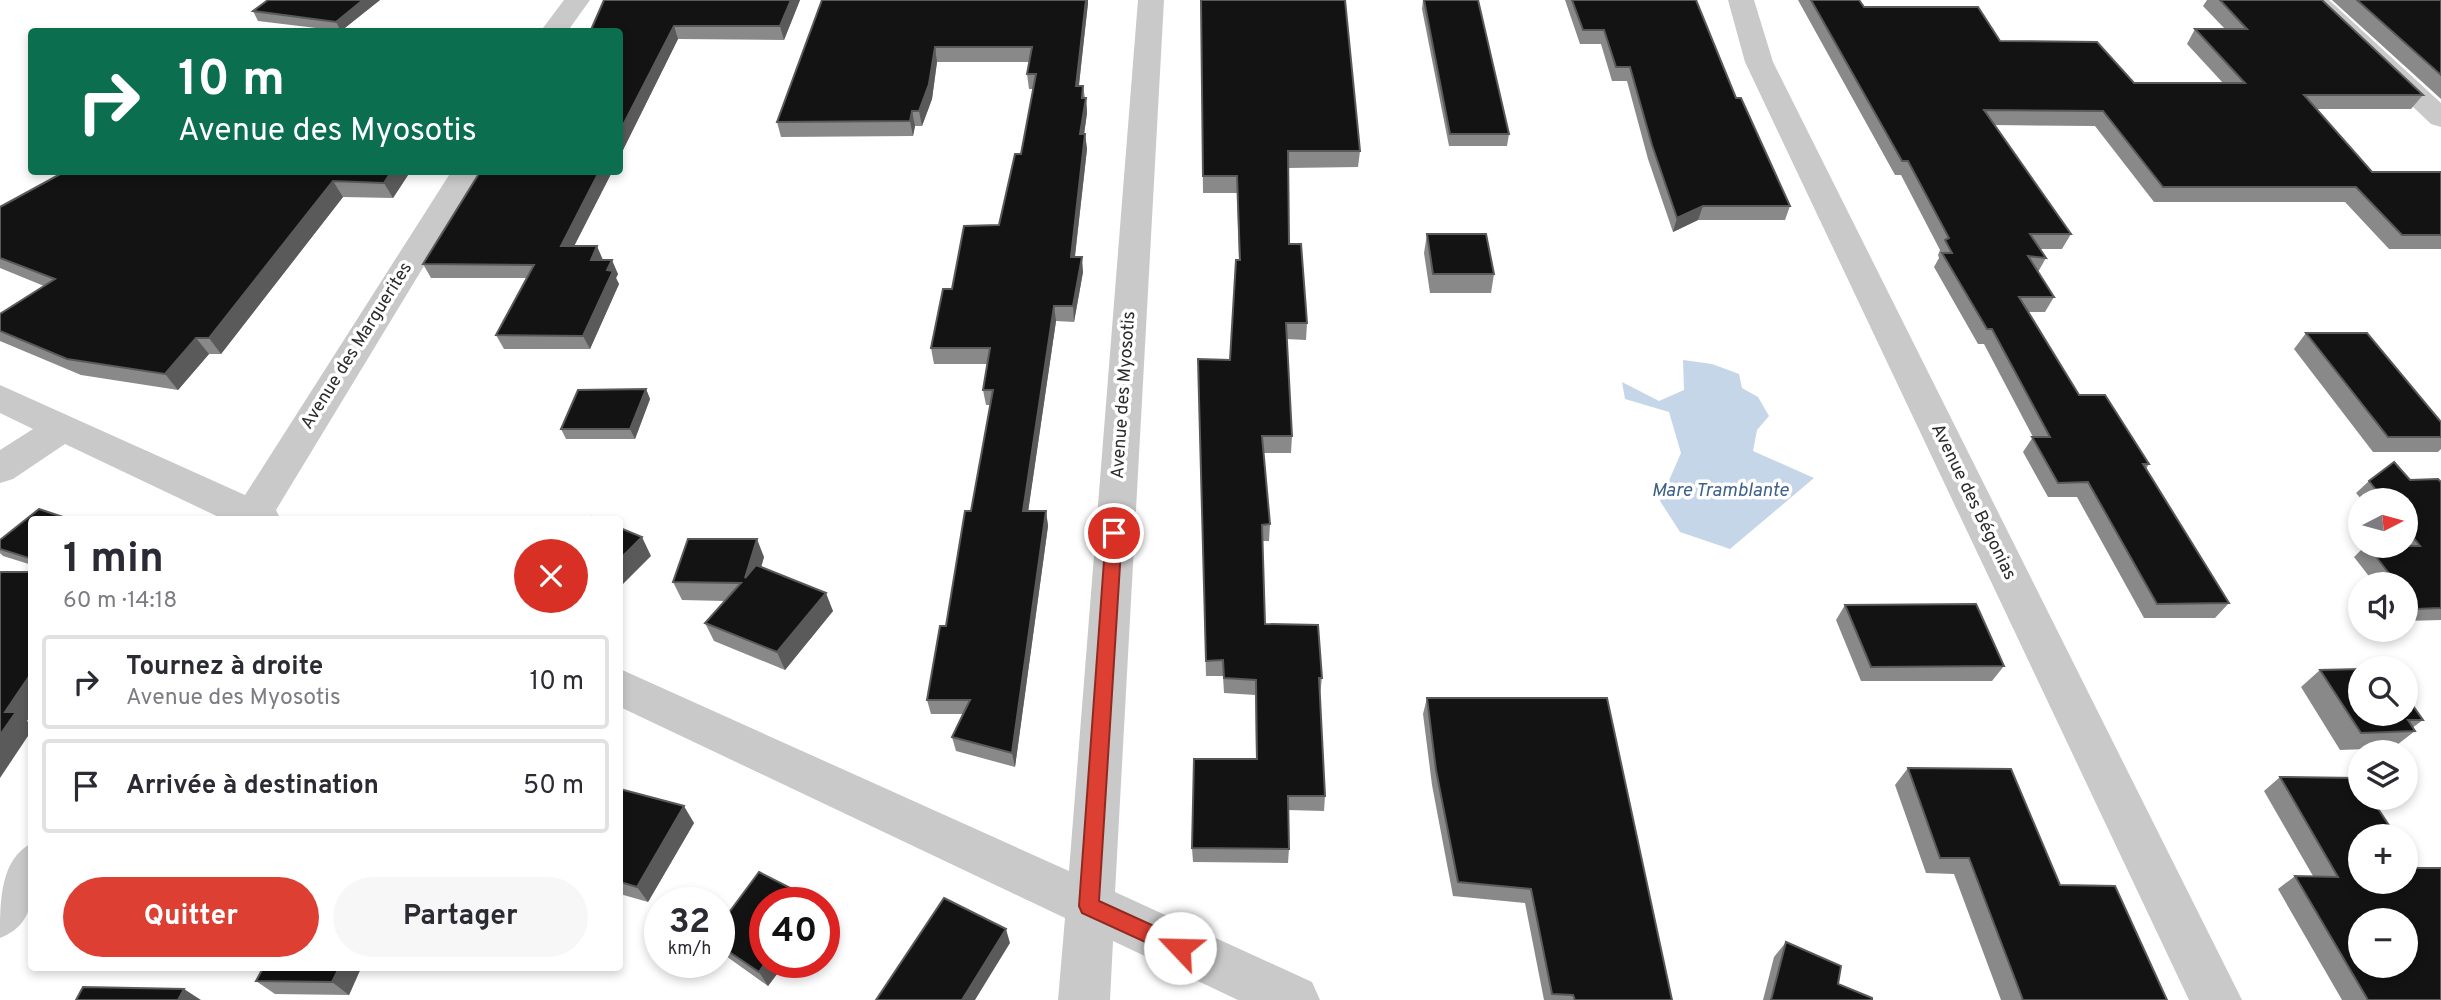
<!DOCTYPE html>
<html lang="fr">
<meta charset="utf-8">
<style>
body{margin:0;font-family:Overpass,sans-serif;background:#f7f7f7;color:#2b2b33;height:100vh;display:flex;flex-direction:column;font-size:26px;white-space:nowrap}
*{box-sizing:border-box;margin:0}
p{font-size:23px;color:#7c7c81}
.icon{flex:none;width:38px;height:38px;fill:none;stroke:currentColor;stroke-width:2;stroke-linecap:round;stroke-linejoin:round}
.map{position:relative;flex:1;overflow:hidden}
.sheet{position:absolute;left:28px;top:516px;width:595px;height:455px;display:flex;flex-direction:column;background:#fff;border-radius:7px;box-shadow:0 4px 10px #0003}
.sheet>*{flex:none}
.banner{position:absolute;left:28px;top:28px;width:595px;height:147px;border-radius:7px;box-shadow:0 4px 10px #0003;background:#0b6e4f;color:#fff;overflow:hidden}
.needle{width:46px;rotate:84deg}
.buttons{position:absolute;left:2348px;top:488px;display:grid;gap:14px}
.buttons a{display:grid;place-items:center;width:70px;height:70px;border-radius:50%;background:#fff;box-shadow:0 4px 10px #0003;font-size:35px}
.speed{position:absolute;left:644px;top:887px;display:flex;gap:14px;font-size:35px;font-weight:700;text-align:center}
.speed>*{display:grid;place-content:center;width:91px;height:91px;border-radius:50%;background:#fff;box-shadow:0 4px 10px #0003;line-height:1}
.speed small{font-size:18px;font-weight:400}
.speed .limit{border:10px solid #d22;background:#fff;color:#111}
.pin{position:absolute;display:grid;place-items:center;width:60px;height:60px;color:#fff;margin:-30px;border:4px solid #fff;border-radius:50%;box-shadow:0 2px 7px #0007}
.me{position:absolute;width:77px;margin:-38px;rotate:294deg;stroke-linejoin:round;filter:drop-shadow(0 0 5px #0008)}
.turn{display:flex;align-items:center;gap:24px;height:147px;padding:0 35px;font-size:32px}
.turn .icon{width:91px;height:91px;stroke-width:2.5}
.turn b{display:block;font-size:49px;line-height:60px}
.round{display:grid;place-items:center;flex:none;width:74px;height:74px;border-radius:37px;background:#f7f7f7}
.head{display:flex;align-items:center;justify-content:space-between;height:119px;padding:0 35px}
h1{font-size:42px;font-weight:700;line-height:52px}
.action{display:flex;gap:14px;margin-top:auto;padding:14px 35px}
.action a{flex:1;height:80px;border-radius:42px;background:#dd4033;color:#fff;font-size:28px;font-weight:700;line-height:80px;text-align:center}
.action a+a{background:#f7f7f7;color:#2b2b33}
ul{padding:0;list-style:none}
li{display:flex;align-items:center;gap:21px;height:94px;margin:0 14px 10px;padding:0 21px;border:4px solid #e1e1e2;border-radius:7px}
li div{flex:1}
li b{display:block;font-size:26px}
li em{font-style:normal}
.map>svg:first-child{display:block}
.water{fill:#c5d6e9}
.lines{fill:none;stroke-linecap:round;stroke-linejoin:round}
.minor{fill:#c9c9c9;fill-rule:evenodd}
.wall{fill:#898989}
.shaded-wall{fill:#5a5a5a}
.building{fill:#131313;stroke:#5a5a5a;stroke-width:2;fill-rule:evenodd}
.route{fill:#dd4033;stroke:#902a21;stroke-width:2}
.labels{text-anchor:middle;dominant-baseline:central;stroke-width:7;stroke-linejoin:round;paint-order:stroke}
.street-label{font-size:18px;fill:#2c2c2c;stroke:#fff}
.water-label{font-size:19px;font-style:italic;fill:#3e618a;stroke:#fff}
</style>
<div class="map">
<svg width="2441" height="1000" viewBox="0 0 2441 1000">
<rect width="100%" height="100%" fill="#fff"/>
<!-- water -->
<polygon class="water" points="1683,360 1712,364 1739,374 1742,388 1758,397 1769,416 1757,430 1753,451 1814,478 1730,549 1680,532 1660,501 1681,453 1669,412 1625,399 1622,382 1659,401 1684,390"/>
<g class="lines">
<!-- minor -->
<g class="minor">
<polygon points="564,0 590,0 567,32 540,32"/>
<polygon points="1138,0 1164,0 1115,892 1312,982 1320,1000 1238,1000 1113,941 1110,1000 1058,1000 1065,918 620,707 620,669 1069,871"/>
<polygon points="1728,0 1754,0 1773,62 2242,1000 2189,1000 1745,62"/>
<polygon points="2301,0 2329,0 2441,103 2441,127 2431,124"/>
<polygon points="451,172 481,172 276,510 281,520 225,520 65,444 13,479 0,483 0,450 33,429 0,413 0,385 245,495"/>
<path d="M32,843C32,881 42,922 0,938C0,901 0,859 32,843Z"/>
</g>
</g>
<!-- wall -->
<g class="wall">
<polygon points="268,0 380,0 341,31 258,21 253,11"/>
<polygon points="800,0 784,40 678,39 620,156 620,32"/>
<polygon points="822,0 1088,0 1079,86 1083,86 1085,98 1086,98 1087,113 1084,134 1085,134 1087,149 1075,257 1083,272 1074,322 1056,321 1028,511 1046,511 1048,526 1015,767 956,751 952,737 963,714 931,714 927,700 946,626 971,511 990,405 986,405 983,390 987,364 934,364 931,348 952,289 999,225 1021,154 1033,89 1029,89 1027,74 1029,62 937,62 932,99 922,126 915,126 913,136 781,137 777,122"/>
<polygon points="1201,0 1360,151 1358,167 1288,168 1289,244 1307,323 1306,340 1286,339 1292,436 1291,453 1263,453 1270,524 1269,541 1262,541 1265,624 1322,678 1320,694 1325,796 1324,811 1288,810 1289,849 1288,863 1193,862 1192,848 1256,759 1255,695 1224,693 1223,676 1206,676 1198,359 1230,360 1239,260 1237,193 1203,193"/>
<polygon points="1423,0 1478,0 1509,134 1507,146 1449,146 1422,9"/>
<polygon points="1565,0 1696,0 1736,98 1790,206 1785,220 1698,220 1673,232 1648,159 1627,81 1612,81 1601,44 1580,44"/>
<polygon points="1798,0 1859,0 1864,7 2000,41 2134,83 2223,83 2187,44 2195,29 2225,29 2203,6 2207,0 2322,0 2423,95 2411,109 2317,109 2372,172 2441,172 2441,249 2389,249 2345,202 2154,202 2095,126 1994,125 2071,234 2062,249 2040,249 2046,258 2038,272 2054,297 2045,312 2028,312 2079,395 2149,464 2146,469 2229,603 2215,618 2144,618 2077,497 2048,497 2023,452 2033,437 1984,344 1978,344 1934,267 1939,258 1938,255 1940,250 1901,175 1895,175"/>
<polygon points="2332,0 2441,0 2441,99"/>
<polygon points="410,172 393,198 343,197 221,354 209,354 178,390 81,375 0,341 0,314 44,286 0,268 0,207"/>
<polygon points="480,172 612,172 574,246 603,260 618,274 616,278 619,284 590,349 504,349 496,335 526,278 431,278 423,264"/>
<polygon points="1427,234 1494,274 1491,293 1430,293 1424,253"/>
<polygon points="2306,333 2441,422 2441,449 2438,452 2373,452 2294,349"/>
<polygon points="646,389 650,399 635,439 566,439 561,429"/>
<polygon points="2410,480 2441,482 2441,620 2406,621 2406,584 2375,584 2354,557 2365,546 2406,546 2406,500 2362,500 2356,493 2369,481"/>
<polygon points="32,520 32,565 3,556 0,553 0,540"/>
<polygon points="764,557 761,567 833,611 785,670 714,641 705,623 725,601 682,600 673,582"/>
<polygon points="1845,605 2004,666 1992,681 1861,681 1836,620"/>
<polygon points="2320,670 2423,720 2412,728 2415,731 2393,748 2340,750 2301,687"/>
<polygon points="1427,698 1672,1000 1544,1000 1525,903 1453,896 1432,785 1423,714"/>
<polygon points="1908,768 2060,885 2167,1000 2001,1000 1954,874 1926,873 1895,785"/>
<polygon points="2280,777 2441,1000 2342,1000 2278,889 2295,876 2313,876 2264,791"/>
<polygon points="620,789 694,823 648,902 620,894"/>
<polygon points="759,872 812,899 814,903 765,903 765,962 786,962 768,986 719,951 719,926"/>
<polygon points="1786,942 1838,984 1872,1000 1763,1000 1774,957"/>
<polygon points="361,968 349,995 275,994 256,981"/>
</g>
<!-- shaded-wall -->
<g class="shaded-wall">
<polygon points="363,0 380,0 341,31 336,22"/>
<polygon points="791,0 800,0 784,40 780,26"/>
<polygon points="1086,0 1088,0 1088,4 1077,101 1076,86"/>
<polygon points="674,26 678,39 620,156 620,131"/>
<polygon points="935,47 937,62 932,99 922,126 919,111"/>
<polygon points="1086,98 1087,113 1082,149 1080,134"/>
<polygon points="912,111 915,126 913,136 910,121"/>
<polygon points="1085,134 1087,149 1073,272 1071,257"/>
<polygon points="391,172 410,172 393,198 384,183"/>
<polygon points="599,172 612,172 567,260 561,246"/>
<polygon points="333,181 343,197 221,354 209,338"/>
<polygon points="1703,206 1698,220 1673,232 1677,218"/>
<polygon points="597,246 603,260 591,260"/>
<polygon points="1082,257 1083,272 1074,322 1073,306"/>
<polygon points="612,260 618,274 616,278 619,284 590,349 583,336 607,270"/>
<polygon points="1054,306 1056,321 1026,526 1023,511"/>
<polygon points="196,338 209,354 178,390 165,374"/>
<polygon points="646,389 650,399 635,439 630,429"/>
<polygon points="1046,511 1048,526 1015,767 1012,753"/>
<polygon points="642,537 651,556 620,587 620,559"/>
<polygon points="757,539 764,557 753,596 745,578"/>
<polygon points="826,593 833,611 785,670 777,652"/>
<polygon points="32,672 32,714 27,721 32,724 32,730 0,778 0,735 5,712"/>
<polygon points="684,806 694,823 648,902 637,887"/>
<polygon points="1006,929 1010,943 975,1000 962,1000"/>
<polygon points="766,962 786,962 768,986 759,972"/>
<polygon points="339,968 361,968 349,995 332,982"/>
<polygon points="184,989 201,1000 178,1000"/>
</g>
<!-- building -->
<g class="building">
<polygon points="268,0 363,0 336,22 253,11"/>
<polygon points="604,0 791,0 780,26 674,26 620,131 620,32 590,32"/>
<polygon points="822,0 1086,0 1076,86 1083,86 1082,98 1086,98 1080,134 1085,134 1071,257 1082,257 1073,306 1054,306 1023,511 1046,511 1012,753 952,737 970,700 927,700 940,626 946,626 965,511 971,511 993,390 983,390 990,348 931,348 943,289 952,289 964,226 999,225 1015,154 1021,154 1036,74 1027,74 1032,47 935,47 929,84 919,111 912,111 910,121 777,122"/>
<polygon points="1201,0 1345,0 1360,151 1288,151 1289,244 1301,244 1307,323 1286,323 1292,436 1262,436 1270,524 1262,525 1265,624 1318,625 1322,678 1319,678 1325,796 1288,796 1289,849 1192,848 1194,759 1257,759 1256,680 1224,678 1223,660 1206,661 1198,359 1230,360 1236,260 1240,260 1237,176 1203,176"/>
<polygon points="1424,0 1478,0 1509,134 1450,134"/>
<polygon points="1572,0 1696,0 1736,98 1741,98 1790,206 1703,206 1677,218 1652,145 1630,67 1616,67 1604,30 1583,30"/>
<polygon points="1811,0 1859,0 1864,7 1978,7 2000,41 2097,42 2134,83 2245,83 2195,29 2247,29 2220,0 2322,0 2423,95 2304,95 2372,172 2441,172 2441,235 2402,235 2356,187 2163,187 2103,111 1984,110 2071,234 2030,234 2046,258 2028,256 2054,297 2019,297 2079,395 2105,395 2149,464 2143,464 2229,603 2157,604 2088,482 2058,483 2032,437 2050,437 1992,329 1987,329 1942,253 1952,253 1945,240 1949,238 1908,161 1902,161"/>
<polygon points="2357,0 2441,0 2441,75"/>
<polygon points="64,172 391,172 384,183 333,181 209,338 196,338 165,374 67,359 0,331 0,314 55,279 0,258 0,207"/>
<polygon points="480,172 599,172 561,246 597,246 591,260 612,260 607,270 613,271 583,336 496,335 534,265 423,264"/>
<polygon points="1427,234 1486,234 1494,274 1433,274"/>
<polygon points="2306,333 2367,333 2441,422 2441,437 2388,437"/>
<polygon points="646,389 630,429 561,429 578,390"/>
<polygon points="2394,462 2410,480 2438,479 2441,482 2441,608 2416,609 2406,596 2406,584 2397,584 2368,546 2420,546 2406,528 2406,500 2384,500 2369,481"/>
<polygon points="39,509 72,520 32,520 32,559 0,549 0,540"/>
<polygon points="592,517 600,520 589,520"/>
<polygon points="620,528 642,537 620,559"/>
<polygon points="688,539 757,539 745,578 756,565 826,593 777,652 705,623 741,583 673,582"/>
<polygon points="1,572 32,572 32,672 5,712 16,712 0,735 0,574"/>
<polygon points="1976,604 2004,666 1871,667 1845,605"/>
<polygon points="2361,669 2361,714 2406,714 2406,696 2423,720 2408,720 2415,731 2361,733 2320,670"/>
<polygon points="1427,698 1607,698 1672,1000 1575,1000 1573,995 1552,994 1531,889 1458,882 1436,770"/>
<polygon points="1908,768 2011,769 2060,885 2115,886 2167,1000 2023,1000 1969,858 1940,858"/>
<path d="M2280,777L2358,778L2361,782V798H2371L2396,836H2361V882H2406V853L2416,868H2441V1000H2368L2295,876L2338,877ZM2361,920H2406V966H2361Z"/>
<polygon points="620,789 684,806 637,887 620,882"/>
<polygon points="759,872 812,899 810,903 765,903 765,962 766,962 759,972 719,945 719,926"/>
<polygon points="944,898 1006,929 962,1000 876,1000"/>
<polygon points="1786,942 1841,966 1838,984 1872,998 1872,1000 1771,1000"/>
<polygon points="263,968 339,968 332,982 256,981"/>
<polygon points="83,987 184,989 178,1000 76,1000"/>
</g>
<!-- route -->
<polygon class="route" points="1114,527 1122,533 1099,901 1187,941 1190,948 1187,955 1180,958 1082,913 1079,906 1106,533"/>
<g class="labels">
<!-- street labels -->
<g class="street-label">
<text transform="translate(357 346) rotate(-58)">Avenue des Marguerites</text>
<text transform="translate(1124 395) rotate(-86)">Avenue des Myosotis</text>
<text transform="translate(1973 502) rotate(64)">Avenue des Bégonias</text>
</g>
<!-- water labels -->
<g class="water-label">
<text x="1720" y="491">Mare Tramblante</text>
</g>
</g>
</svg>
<div class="buttons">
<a><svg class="needle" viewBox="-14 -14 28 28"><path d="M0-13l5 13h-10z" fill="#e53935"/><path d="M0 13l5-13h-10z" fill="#7c7c81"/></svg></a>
<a><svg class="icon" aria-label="sound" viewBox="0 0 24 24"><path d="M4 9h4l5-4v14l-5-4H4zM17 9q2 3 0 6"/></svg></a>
<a><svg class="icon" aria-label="search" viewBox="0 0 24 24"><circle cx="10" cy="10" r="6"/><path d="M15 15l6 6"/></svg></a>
<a><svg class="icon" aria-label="layers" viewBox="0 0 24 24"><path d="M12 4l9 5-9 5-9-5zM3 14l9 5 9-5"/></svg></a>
<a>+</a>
<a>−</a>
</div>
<div class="speed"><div>32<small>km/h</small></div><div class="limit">40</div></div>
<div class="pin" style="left:1114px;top:533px;background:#d93025"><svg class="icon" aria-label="arrive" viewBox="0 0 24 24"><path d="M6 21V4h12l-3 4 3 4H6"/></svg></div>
<svg class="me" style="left:1180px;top:948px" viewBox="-20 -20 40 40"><circle r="19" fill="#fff"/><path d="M0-13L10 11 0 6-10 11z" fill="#dd4033"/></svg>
<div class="banner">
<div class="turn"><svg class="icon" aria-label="right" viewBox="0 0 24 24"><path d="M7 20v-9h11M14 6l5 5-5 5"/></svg><div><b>10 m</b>Avenue des Myosotis</div></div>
</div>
<section class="sheet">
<div class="head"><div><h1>1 min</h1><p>60 m · 14:18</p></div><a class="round" style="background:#d93025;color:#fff"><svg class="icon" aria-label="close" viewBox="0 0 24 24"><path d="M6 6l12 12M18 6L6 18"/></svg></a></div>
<ul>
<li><svg class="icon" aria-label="right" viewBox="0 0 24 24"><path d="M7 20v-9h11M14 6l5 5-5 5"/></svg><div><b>Tournez à droite</b><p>Avenue des Myosotis</p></div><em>10 m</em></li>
<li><svg class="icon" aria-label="arrive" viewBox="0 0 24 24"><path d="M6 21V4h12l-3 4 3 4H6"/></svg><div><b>Arrivée à destination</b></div><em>50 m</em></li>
</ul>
<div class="action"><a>Quitter</a><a>Partager</a></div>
</section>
</div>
